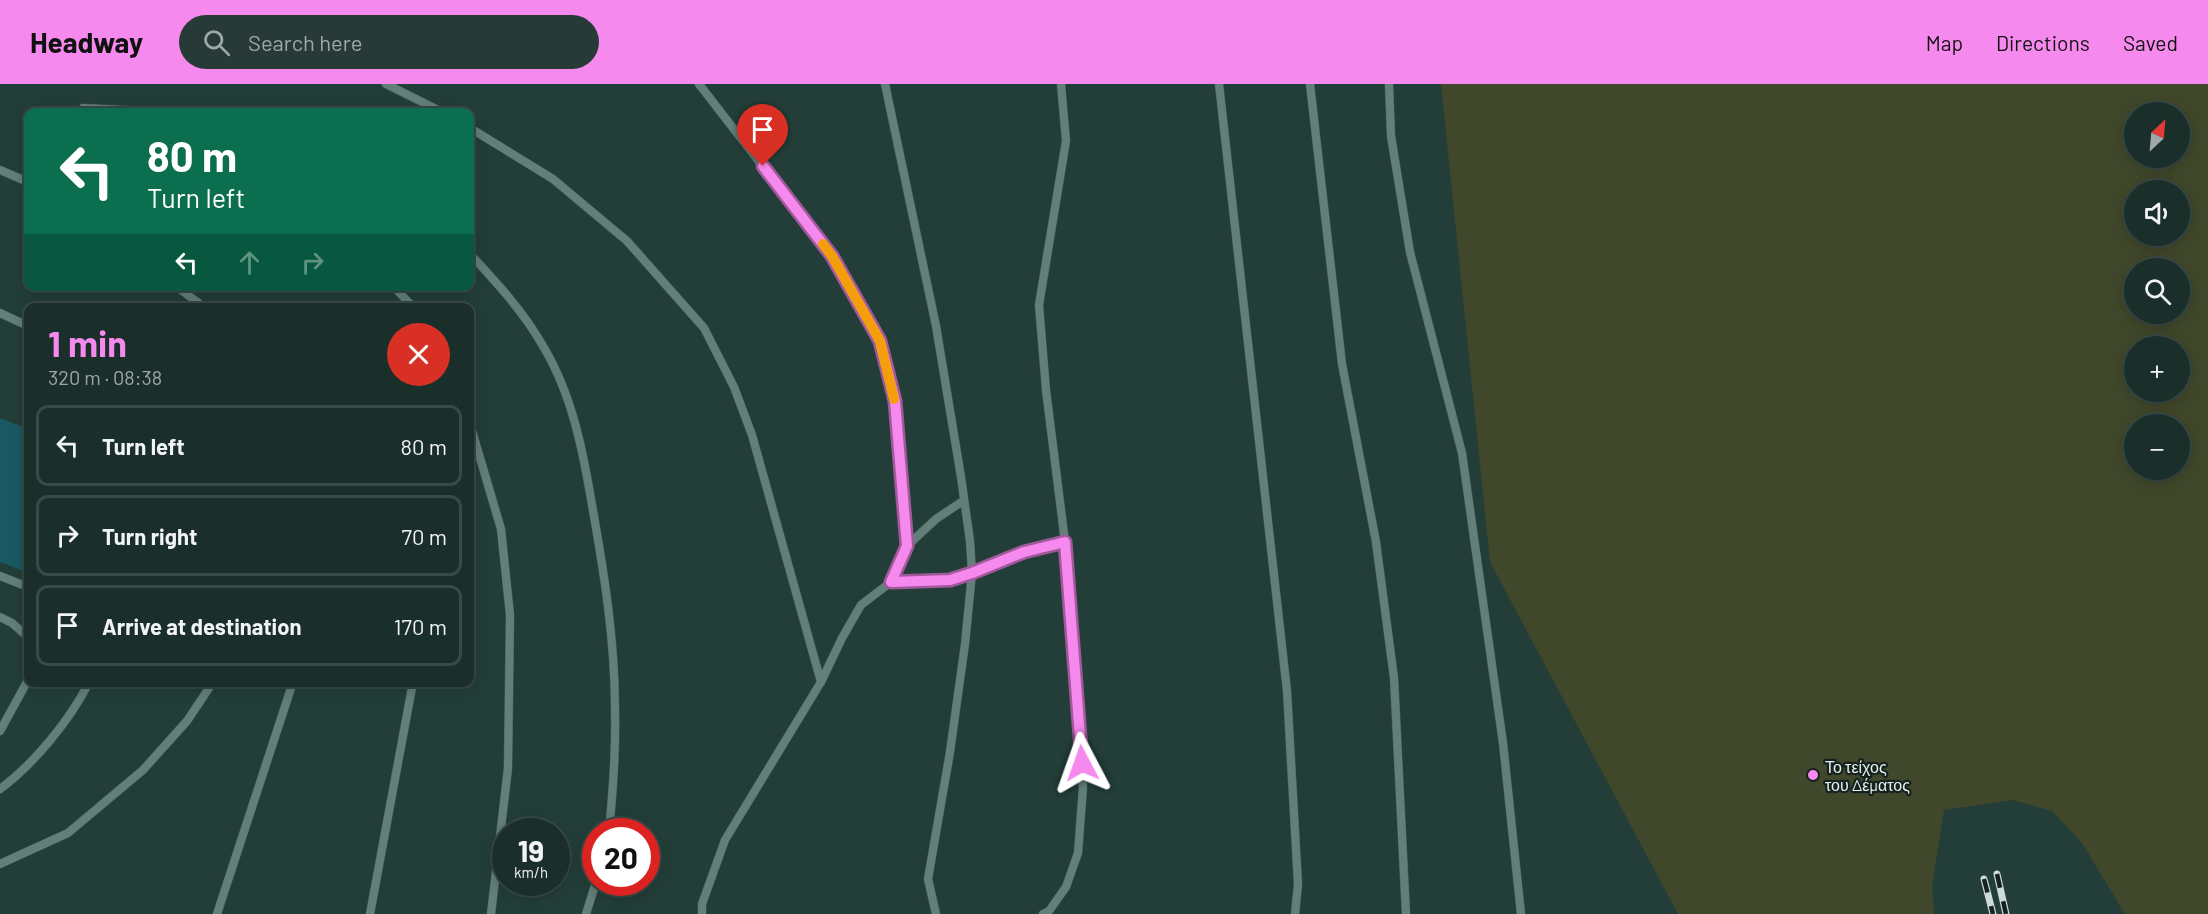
<!DOCTYPE html>
<meta charset="utf-8">
<style>
body{margin:0;font-family:Barlow,sans-serif;background:#273a36;color:#f1f3f6;height:100vh;display:flex;flex-direction:column;font-size:22px;white-space:nowrap}
*{box-sizing:border-box;margin:0}
p{font-size:20px;color:#9fa8a8}
.icon{flex:none;width:33px;height:33px;fill:none;stroke:currentColor;stroke-width:2;stroke-linecap:round;stroke-linejoin:round}
.map{position:relative;flex:1;overflow:hidden}
.side{position:absolute;left:24px;top:219px;width:450px;height:384px;display:flex;flex-direction:column;background:#1a2e2a;border-radius:12px;box-shadow:0 3px 15px #0003,0 0 0 2px #384a47}
.side>*{flex:none}
.banner{position:absolute;left:24px;top:24px;width:450px;height:183px;border-radius:12px;box-shadow:0 3px 15px #0003,0 0 0 2px #384a47;background:#0b6e4f;color:#fff;overflow:hidden}
.needle{width:39px;rotate:26deg}
.controls{position:absolute;left:2124px;top:18px;display:grid;gap:12px}
.controls a{display:grid;place-items:center;width:66px;height:66px;border-radius:50%;background:#1a2e2a;box-shadow:0 3px 15px #0003,0 0 0 2px #384a47;font-size:30px}
.speed{position:absolute;left:492px;top:734px;display:flex;gap:12px;font-size:30px;font-weight:700;text-align:center}
.speed>*{display:grid;place-content:center;width:78px;height:78px;border-radius:50%;background:#1a2e2a;box-shadow:0 3px 15px #0003,0 0 0 2px #384a47;line-height:1}
.speed small{font-size:15px;font-weight:400}
.speed .limit{border:9px solid #d22;background:#fff;color:#111}
.pin{position:absolute;display:grid;place-items:center;width:51px;height:51px;color:#fff;margin:-62px -26px;border-radius:50% 50% 50% 0;rotate:-45deg;box-shadow:0 0 6px #0007}
.pin .icon{rotate:45deg}
.me{position:absolute;width:66px;margin:-33px;rotate:356deg;stroke-linejoin:round;filter:drop-shadow(0 0 4px #0008)}
.turn{display:flex;align-items:center;gap:21px;height:126px;padding:0 24px;font-size:27px}
.turn .icon{width:78px;height:78px;stroke-width:2.5}
.turn b{display:block;font-size:42px;line-height:51px}
.lanes{display:flex;align-items:center;height:57px;padding:0 24px;background:#0003;justify-content:center;gap:30px;direction:ltr}
.lanes .off{opacity:.35}
.round{display:grid;place-items:center;flex:none;width:63px;height:63px;border-radius:32px;background:#273a36}
.headline{display:flex;align-items:center;justify-content:space-between;height:102px;padding:0 24px}
h1{font-size:36px;font-weight:700;line-height:45px;color:#f689ed}
ul{padding:0;list-style:none}
li{display:flex;align-items:center;gap:18px;height:81px;margin:0 12px 9px;padding:0 12px;border:3px solid #384a47;border-radius:12px}
li div{flex:1}
li b{display:block;font-size:22px}
li em{font-style:normal}
header{display:flex;align-items:center;gap:36px;box-sizing:border-box;height:84px;padding:0 30px;background:#f689ed;color:#111}
header strong{font-size:28px}
nav{display:flex;gap:33px;margin-inline-start:auto;font-size:21px}
.search{width:420px;height:54px;background:#273a36;display:flex;align-items:center;gap:15px;box-sizing:border-box;padding:0 21px;border-radius:33px;color:#9fa8a8;font-size:22px}
.map>svg:first-child{display:block}
.green{fill:#40472a;fill-rule:evenodd}
.building{fill:#1a5963}
.lines{fill:none;stroke-linecap:round;stroke-linejoin:round}
.service-casing{stroke:#425a56;stroke-width:9}
.service{stroke:#637f79;stroke-width:8}
.rail-casing{stroke:#cbdbd7;stroke-width:7}
.rail{stroke:#16221f;stroke-width:4.5;stroke-dasharray:14;stroke-linecap:butt}
.route-casing{stroke:#a0599a;stroke-width:15}
.route{stroke:#f689ed;stroke-width:10}
.slow{stroke:#f59e0b;stroke-width:10}
.poi-dot{fill:#f689ed;stroke:#16221f;stroke-width:2}
.labels{text-anchor:middle;dominant-baseline:central;stroke-width:4.5;stroke-linejoin:round;paint-order:stroke}
.poi-label{font-size:16px;fill:#e3f2ee;stroke:#16221f;text-anchor:start}
</style>
<header>
<strong>Headway</strong>
<div class="search"><svg class="icon" aria-label="search" viewBox="0 0 24 24"><circle cx="10" cy="10" r="6"/><path d="M15 15l6 6"/></svg>Search here</div>
<nav><a>Map</a><a>Directions</a><a>Saved</a></nav>
</header>
<div class="map">
<svg width="2208" height="830" viewBox="0 0 2208 830">
<rect width="100%" height="100%" fill="#233e38"/>
<!-- green -->
<path class="green" d="M1441,0H2208V830H2125L2082,759L2052,727L2013,716L1944,726L1932,802L1934,830H1678L1490,478ZM2134,28H2180V74H2134ZM2180,106V152H2134V106ZM2180,184V230H2134V184ZM2134,262H2180V308H2134ZM2134,340H2180V386H2134Z"/>
<!-- building -->
<polygon class="building" points="0,334 28,345 28,489 0,478"/>
<g class="lines">
<!-- service casing -->
<g class="service-casing">
<g id="service">
<polyline points="386,0 442,28"/>
<polyline points="699,0 832,172 880,257 895,317 907,462"/>
<polyline points="885,0 936,242 961,393 970,457 972,489 965,560 950,668 928,795 936,830"/>
<polyline points="1061,0 1066,57 1039,221 1046,306 1065,458"/>
<polyline points="1219,0 1287,607 1298,800 1295,830"/>
<polyline points="1310,0 1342,280 1376,458 1394,594 1406,830"/>
<polyline points="1389,0 1391,52 1410,168 1462,369 1503,659 1521,830"/>
<polyline points="83,24 163,28"/>
<polyline points="470,44 553,95 627,157 704,244 734,303 752,351 821,598 725,756 702,820 702,830"/>
<polyline points="0,86 28,98"/>
<path d="M470,170C497,199 523,227 543,262C572,310 583,367 592,421C604,488 615,557 615,625C616,665 613,707 609,747"/>
<polyline points="176,202 205,224"/>
<polyline points="393,202 414,224"/>
<polyline points="0,229 28,242"/>
<polyline points="470,340 501,445 510,531 508,684 491,830"/>
<polyline points="0,492 28,503"/>
<polyline points="891,498 907,462 936,435 963,417"/>
<polyline points="0,533 12,539 28,553"/>
<polyline points="821,598 842,554 861,521 891,498 950,496 972,489 1024,468 1065,458 1083,703 1078,769 1066,803 1049,827 1043,830"/>
<polyline points="0,647 28,596"/>
<path d="M0,705C33,681 71,635 89,598"/>
<polyline points="0,780 68,749 143,686 187,637 213,598"/>
<polyline points="217,830 293,598"/>
<polyline points="370,830 413,598"/>
<polyline points="586,830 596,798"/>
</g>
</g>
<!-- service -->
<use href="#service" class="service"/>
<!-- rail casing -->
<g class="rail-casing">
<g id="rail">
<polyline points="1997,790 2006,830"/>
<polyline points="1984,795 1993,830"/>
</g>
</g>
<!-- rail -->
<use href="#rail" class="rail"/>
</g>
<g class="lines">
<!-- route casing -->
<g class="route-casing">
<polyline id="route" points="763,82 832,172 880,257 895,317 907,462 891,498 950,496 972,489 1024,468 1065,458 1082,679"/>
</g>
<!-- route -->
<use href="#route" class="route"/>
<!-- slow -->
<polyline class="slow" points="823,160 832,172 880,257 894,315"/>
</g>
<!-- markers -->
<circle class="poi-dot" cx="1813" cy="691" r="6"/>
<g class="labels">
<!-- poi labels -->
<g class="poi-label">
<text x="1825" y="682">Το τείχος<tspan x="1825" dy="18">του Δέματος</tspan></text>
</g>
</g>
</svg>
<div class="controls">
<a><svg class="needle" viewBox="-14 -14 28 28"><path d="M0-13l5 13h-10z" fill="#e53935"/><path d="M0 13l5-13h-10z" fill="#9fa8a8"/></svg></a>
<a><svg class="icon" aria-label="sound" viewBox="0 0 24 24"><path d="M4 9h4l5-4v14l-5-4H4zM17 9q2 3 0 6"/></svg></a>
<a><svg class="icon" aria-label="search" viewBox="0 0 24 24"><circle cx="10" cy="10" r="6"/><path d="M15 15l6 6"/></svg></a>
<a>+</a>
<a>−</a>
</div>
<div class="speed"><div>19<small>km/h</small></div><div class="limit">20</div></div>
<div class="pin" style="left:763px;top:82px;background:#d93025"><svg class="icon" aria-label="arrive" viewBox="0 0 24 24"><path d="M6 21V4h12l-3 4 3 4H6"/></svg></div>
<svg class="me" style="left:1082px;top:679px" viewBox="-20 -20 40 40"><path d="M0-17L14 15 0 8-14 15z" fill="#f689ed" stroke="#fff" stroke-width="4"/></svg>
<div class="banner">
<div class="turn"><svg class="icon" aria-label="left" viewBox="0 0 24 24"><path d="M17 20v-9H6M10 6l-5 5 5 5"/></svg><div><b>80 m</b>Turn left</div></div>
<div class="lanes"><svg class="icon" aria-label="left" viewBox="0 0 24 24"><path d="M17 20v-9H6M10 6l-5 5 5 5"/></svg><svg class="icon off" aria-label="ahead" viewBox="0 0 24 24"><path d="M12 20V5M6 11l6-6 6 6"/></svg><svg class="icon off" aria-label="right" viewBox="0 0 24 24"><path d="M7 20v-9h11M14 6l5 5-5 5"/></svg></div>
</div>
<section class="side">
<div class="headline"><div><h1>1 min</h1><p>320 m · 08:38</p></div><a class="round" style="background:#d93025;color:#fff"><svg class="icon" aria-label="close" viewBox="0 0 24 24"><path d="M6 6l12 12M18 6L6 18"/></svg></a></div>
<ul>
<li><svg class="icon" aria-label="left" viewBox="0 0 24 24"><path d="M17 20v-9H6M10 6l-5 5 5 5"/></svg><div><b>Turn left</b></div><em>80 m</em></li>
<li><svg class="icon" aria-label="right" viewBox="0 0 24 24"><path d="M7 20v-9h11M14 6l5 5-5 5"/></svg><div><b>Turn right</b></div><em>70 m</em></li>
<li><svg class="icon" aria-label="arrive" viewBox="0 0 24 24"><path d="M6 21V4h12l-3 4 3 4H6"/></svg><div><b>Arrive at destination</b></div><em>170 m</em></li>
</ul>
</section>
</div>
